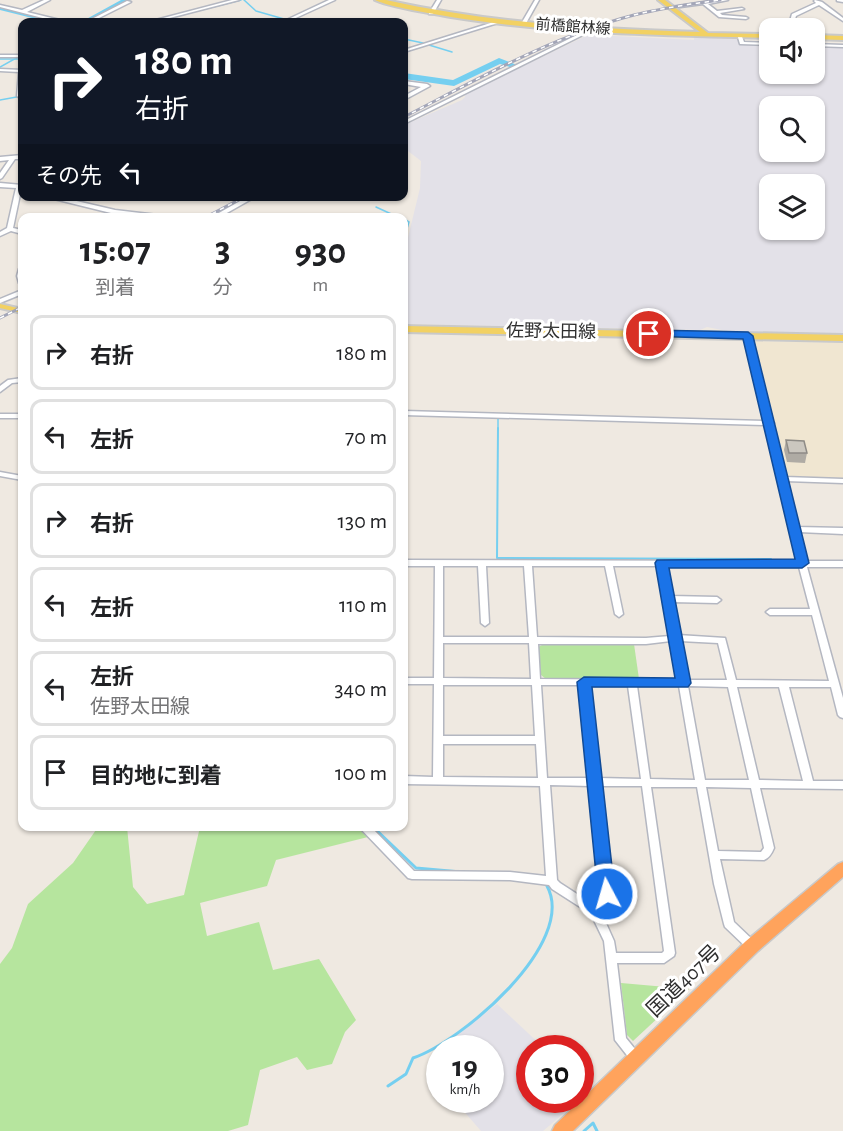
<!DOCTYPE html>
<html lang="ja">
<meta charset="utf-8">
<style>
body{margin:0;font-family:"Alegreya Sans","Noto Sans JP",sans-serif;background:#f6f6f6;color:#202124;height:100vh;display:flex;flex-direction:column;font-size:22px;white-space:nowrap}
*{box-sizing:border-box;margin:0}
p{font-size:20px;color:#757577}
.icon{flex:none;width:33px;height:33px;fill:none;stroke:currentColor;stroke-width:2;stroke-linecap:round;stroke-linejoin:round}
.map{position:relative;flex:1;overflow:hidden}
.drawer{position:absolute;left:18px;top:213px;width:390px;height:618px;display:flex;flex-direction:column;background:#fff;border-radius:12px;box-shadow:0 2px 4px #0004}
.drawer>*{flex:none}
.top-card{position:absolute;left:18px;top:18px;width:390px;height:183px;border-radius:12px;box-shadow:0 2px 4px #0004;background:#111827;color:#fff;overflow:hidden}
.tools{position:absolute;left:759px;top:18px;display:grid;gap:12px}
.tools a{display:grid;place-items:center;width:66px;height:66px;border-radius:12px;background:#fff;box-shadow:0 2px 4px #0004;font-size:30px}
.speed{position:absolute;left:426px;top:1035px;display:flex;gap:12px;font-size:30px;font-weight:700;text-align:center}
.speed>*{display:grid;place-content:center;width:78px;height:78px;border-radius:50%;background:#fff;box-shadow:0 2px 4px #0004;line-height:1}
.speed small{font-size:15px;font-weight:400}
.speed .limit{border:9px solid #d22;background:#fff;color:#111}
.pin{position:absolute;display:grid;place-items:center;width:51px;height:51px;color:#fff;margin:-26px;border:3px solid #fff;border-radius:50%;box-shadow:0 2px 6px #0007}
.me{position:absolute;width:66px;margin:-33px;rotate:354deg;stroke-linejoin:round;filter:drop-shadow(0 0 4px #0008)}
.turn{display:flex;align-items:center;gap:21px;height:126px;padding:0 18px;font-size:27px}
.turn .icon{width:78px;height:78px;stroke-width:2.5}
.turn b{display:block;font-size:42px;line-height:51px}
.then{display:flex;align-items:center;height:57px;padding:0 18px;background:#0003;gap:12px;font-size:22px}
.eta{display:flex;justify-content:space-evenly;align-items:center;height:102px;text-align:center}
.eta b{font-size:36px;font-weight:700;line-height:42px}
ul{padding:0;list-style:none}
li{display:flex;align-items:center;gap:18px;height:75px;margin:0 12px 9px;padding:0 6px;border:3px solid #e0e0e0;border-radius:12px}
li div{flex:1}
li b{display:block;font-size:22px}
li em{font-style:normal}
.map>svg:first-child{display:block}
.industrial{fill:#e3e1e8;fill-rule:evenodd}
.education{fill:#f0e6d1}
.green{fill:#b6e59e}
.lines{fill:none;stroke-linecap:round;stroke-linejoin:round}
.stream-far2{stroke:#75cff0;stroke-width:1.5}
.stream-far1{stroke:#75cff0;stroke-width:2}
.stream{stroke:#75cff0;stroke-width:3}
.river{fill:#75cff0;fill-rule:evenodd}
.minor-casing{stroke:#b4b7c1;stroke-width:3}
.major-casing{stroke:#c9c9c9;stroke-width:4}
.highway-casing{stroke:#c9c9c9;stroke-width:3}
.minor{fill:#fff;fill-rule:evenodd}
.major{fill:#f2d163;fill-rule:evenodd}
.highway{fill:#ffa35c;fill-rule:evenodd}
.rail-casing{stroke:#a3a6b8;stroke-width:3}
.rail{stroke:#fff;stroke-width:1.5;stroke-dasharray:4.5;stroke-linecap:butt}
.wall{fill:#afaba4}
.building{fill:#cbc7bf;stroke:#8e8b86;stroke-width:1.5}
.route{fill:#1a73e8;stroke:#114b97;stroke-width:1.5}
.labels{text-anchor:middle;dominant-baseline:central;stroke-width:6;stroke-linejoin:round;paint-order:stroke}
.far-street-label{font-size:15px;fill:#2e2e2e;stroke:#fff}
.street-label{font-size:18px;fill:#2e2e2e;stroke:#fff}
.near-street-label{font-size:21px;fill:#2e2e2e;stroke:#fff}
</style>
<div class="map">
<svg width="843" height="1131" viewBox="0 0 843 1131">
<rect width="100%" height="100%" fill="#efe9e1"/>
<!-- industrial -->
<g class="industrial">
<path d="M596,31L614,36L694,40V36L712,38L719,35L739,36L741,43L769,44L770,74H814L815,45L843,46V334L727,331L707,327L700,330L404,324V254L420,188L421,161L404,148V125L462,100L465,97V94ZM770,106H814V152H770ZM770,184H814V230H770Z"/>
<polygon points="497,1004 544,1048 530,1048 530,1100 580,1100 543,1131 481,1131 454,1100 490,1100 490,1048 441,1048"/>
</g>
<!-- education -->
<polygon class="education" points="755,341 843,343 843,479 788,477"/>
<!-- green -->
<g class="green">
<polygon points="634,644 639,679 546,679 541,675 538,647 542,645"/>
<polygon points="98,827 127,827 133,887 147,904 184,895 200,827 357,827 368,837 276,860 267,886 200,903 207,936 259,922 273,970 319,959 356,1020 345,1032 332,1064 307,1070 297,1057 260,1070 248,1125 228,1131 0,1131 0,964 12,948 28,904 73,863"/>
<polygon points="621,983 689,989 633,1041 627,1035"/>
</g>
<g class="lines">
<!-- stream-far2 -->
<g class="stream-far2">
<polyline points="244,0 256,11 284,19"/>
<polyline points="201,10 241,0"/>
<polyline points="154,22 162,20"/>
<polyline points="404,39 423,43"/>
<polyline points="429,45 452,52"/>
<polyline points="0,59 22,59"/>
<polyline points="0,67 18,57"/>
<polyline points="0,100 22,96"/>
<polyline points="376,207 400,218"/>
<polyline points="404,219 409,222 404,238"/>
<polyline points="498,430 498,415"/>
</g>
<!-- stream-far1 -->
<polyline class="stream-far1" points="498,428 497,558 771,559"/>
<!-- stream -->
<g class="stream">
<polyline points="372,826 416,868 461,872"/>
<path d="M388,1086L406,1074L413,1058C461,1042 578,943 547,886"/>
<polyline points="584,1131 593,1123 597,1131"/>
</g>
<!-- river -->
<g class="river">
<polygon points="121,0 131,0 90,22 81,22"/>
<polygon points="0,6 59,20 60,22 48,22 0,10"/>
<polygon points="499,58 517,65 513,68 500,64 454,86 404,79 404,73 453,80"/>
</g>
<!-- minor casing -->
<g class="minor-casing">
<g id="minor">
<polygon points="44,0 50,0 27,12 64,21 64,22 58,22 0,7 0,5 22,10"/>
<polygon points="232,0 239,0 154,22 148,22"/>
<polygon points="329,0 335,0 287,22 282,22"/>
<polygon points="437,0 441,0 433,14 429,14 429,13"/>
<polygon points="535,0 539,0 525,25 521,25 521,24"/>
<polygon points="716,0 728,0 708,4 717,11 742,8 744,9 720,13 722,15 746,17 748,18 746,19 719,17 703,4 673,8 671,7"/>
<polygon points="815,0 822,2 843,18 843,21 819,5 796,16 792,28 788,28 792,14 816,3 814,1"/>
<polygon points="837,0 843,0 843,2 837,1"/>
<polygon points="127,1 131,2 91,22 86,22"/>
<polygon points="497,21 501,22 404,52 404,50"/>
<polygon points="591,28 595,29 404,124 404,121"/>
<polygon points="737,34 741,34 744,42 770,43 770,45 740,44"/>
<polygon points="814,44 843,45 843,47 814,46"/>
<rect x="0" y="55" width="22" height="2"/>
<polygon points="0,69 22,70 22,97 20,98 17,96 19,72 0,71"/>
<polygon points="404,81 427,84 430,86 404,100 404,96 421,87 404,84"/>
<polygon points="22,155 22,159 15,159 2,178 0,179 0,173 9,160 0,161 0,157"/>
<polygon points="0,183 22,185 13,228 22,230 22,234 11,231 0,236 0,232 7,228 16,188 0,187"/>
<polygon points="42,196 55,196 115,210 183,218 155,218 115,214"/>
<polygon points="249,196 257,196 218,218 210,218"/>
<polygon points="22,267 22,285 19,283 17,276 19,269"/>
<polygon points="22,290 22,294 0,303 0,299"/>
<path d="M748,334L751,336L772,421L774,423L773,424L785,477L843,479V483L786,481L797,527L843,528V534L799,532L806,561H843V567H807L843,698V718L840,717L838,715L831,687H789L813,781H843V789L760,788L774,848C772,853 769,858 764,860L720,859L734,922L756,943L757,946L756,949L752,951L748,949L725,927L724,924L714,884L697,787H651L675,953L674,956L664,963H617L626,1038L643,1059L641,1063L637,1064L633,1063L615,1040L604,941L591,914L552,889L549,885L510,880L412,879L408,878L358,826H370L414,871L510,872L546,876L540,786L404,784V776L433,777L434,684H404V678H434L435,566H404V560L797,561L766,425L404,415V411L764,421L745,336ZM443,566H478L481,623L485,626L489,623L486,566H524L529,637H443ZM532,566H605L615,614L619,617L623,614L613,566H657L670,636L646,638L537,637ZM666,566L799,567L810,609H770L766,612L770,615H812L829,681L736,680L725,638L678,635L672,602L717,603L721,600L717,597L671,596ZM671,641L678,680L540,679L538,644H646ZM680,641L718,643L727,680H687ZM443,643H529L531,679L443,678ZM443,685H532L535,736H443ZM541,685H580L590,778H547ZM589,686H628L641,779L599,778ZM637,686H679L695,780L650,779ZM688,686L728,687L749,780H705ZM737,687H779L803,781L759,780ZM443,744H536L538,778L443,777ZM550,785L590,786L602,893L594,905L560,883L557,880ZM600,786H642L664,951L662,953H616L614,941L601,912L612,894ZM706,787L751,788L764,848L761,852L718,851Z"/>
<polygon points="22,378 22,382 12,383 0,392 0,386 8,380"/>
<rect x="0" y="414" width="22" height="4"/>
<polygon points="0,472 22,476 22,480 0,476"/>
</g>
</g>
<!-- major casing -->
<g class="major-casing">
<g id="major">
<path d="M375,0H386C489,23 594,29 700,32L658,0H665L708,33L770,34V38C663,35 556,34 451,17C431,13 392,8 375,0Z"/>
<polygon points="814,35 843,36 843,40 814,39"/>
<polygon points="0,304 22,309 22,313 0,308"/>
<polygon points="404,326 843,335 843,341 404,332"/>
</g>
</g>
<!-- highway casing -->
<g class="highway-casing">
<polygon id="highway" points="843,862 843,877 758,951 573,1131 552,1131 555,1125 746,941 838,864"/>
</g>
<!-- minor -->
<use href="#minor" class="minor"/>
<!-- major -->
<use href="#major" class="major"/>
<!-- highway -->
<use href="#highway" class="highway"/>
<!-- rail casing -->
<g class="rail-casing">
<g id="rail">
<path d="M404,117C478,79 553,36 634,15C662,8 691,4 720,0"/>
<polyline points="204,218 246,196"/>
<polyline points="0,318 22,307"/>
</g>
</g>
<!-- rail -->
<use href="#rail" class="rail"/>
</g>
<!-- wall -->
<polygon class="wall" points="786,440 807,453 805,463 787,462 784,450"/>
<!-- building -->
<polygon class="building" points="786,440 804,441 807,453 789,453"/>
<!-- route -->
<polygon class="route" points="649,330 748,332 753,336 809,563 802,568 669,568 691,683 688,687 592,687 615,894 613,899 600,899 598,894 577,682 584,677 675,678 655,563 657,560 795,559 743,339 645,336 644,334"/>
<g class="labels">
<!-- far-street labels -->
<g class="far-street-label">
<text transform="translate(573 27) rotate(4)">前橋館林線</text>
</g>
<!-- street labels -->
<g class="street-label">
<text transform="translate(551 332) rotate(1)">佐野太田線</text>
</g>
<!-- near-street labels -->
<g class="near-street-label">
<text transform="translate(684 981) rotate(-44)">国道407号</text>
</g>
</g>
</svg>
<div class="tools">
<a><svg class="icon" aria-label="sound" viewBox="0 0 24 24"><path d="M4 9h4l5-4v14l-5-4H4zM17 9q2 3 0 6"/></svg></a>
<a><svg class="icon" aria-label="search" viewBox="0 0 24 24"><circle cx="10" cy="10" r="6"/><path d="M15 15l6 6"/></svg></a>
<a><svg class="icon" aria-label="layers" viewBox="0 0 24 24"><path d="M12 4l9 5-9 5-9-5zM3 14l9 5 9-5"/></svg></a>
</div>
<div class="speed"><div>19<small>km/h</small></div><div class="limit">30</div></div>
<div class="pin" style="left:649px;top:334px;background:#d93025"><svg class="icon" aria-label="arrive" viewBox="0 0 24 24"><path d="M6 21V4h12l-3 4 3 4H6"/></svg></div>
<svg class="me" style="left:607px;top:894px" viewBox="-20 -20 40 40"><circle r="17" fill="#1a73e8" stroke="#fff" stroke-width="3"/><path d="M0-11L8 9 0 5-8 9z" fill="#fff"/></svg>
<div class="top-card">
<div class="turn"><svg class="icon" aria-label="right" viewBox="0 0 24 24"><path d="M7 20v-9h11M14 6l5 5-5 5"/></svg><div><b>180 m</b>右折</div></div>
<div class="then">その先<svg class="icon" aria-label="left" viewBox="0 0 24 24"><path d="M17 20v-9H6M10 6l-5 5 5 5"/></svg></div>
</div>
<section class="drawer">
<div class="eta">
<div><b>15:07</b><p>到着</p></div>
<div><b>3</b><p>分</p></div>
<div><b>930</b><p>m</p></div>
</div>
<ul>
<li><svg class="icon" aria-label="right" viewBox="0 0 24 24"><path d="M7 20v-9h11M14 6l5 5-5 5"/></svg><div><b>右折</b></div><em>180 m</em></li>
<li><svg class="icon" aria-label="left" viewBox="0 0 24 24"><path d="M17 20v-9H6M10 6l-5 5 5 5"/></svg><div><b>左折</b></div><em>70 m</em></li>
<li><svg class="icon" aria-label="right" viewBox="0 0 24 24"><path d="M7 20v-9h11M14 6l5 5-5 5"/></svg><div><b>右折</b></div><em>130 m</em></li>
<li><svg class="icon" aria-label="left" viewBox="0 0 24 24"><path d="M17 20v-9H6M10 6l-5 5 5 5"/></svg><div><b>左折</b></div><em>110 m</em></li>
<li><svg class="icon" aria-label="left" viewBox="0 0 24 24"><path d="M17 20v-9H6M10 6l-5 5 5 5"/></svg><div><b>左折</b><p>佐野太田線</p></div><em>340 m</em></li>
<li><svg class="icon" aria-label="arrive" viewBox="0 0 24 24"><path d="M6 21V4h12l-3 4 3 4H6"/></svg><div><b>目的地に到着</b></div><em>100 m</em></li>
</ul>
</section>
</div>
